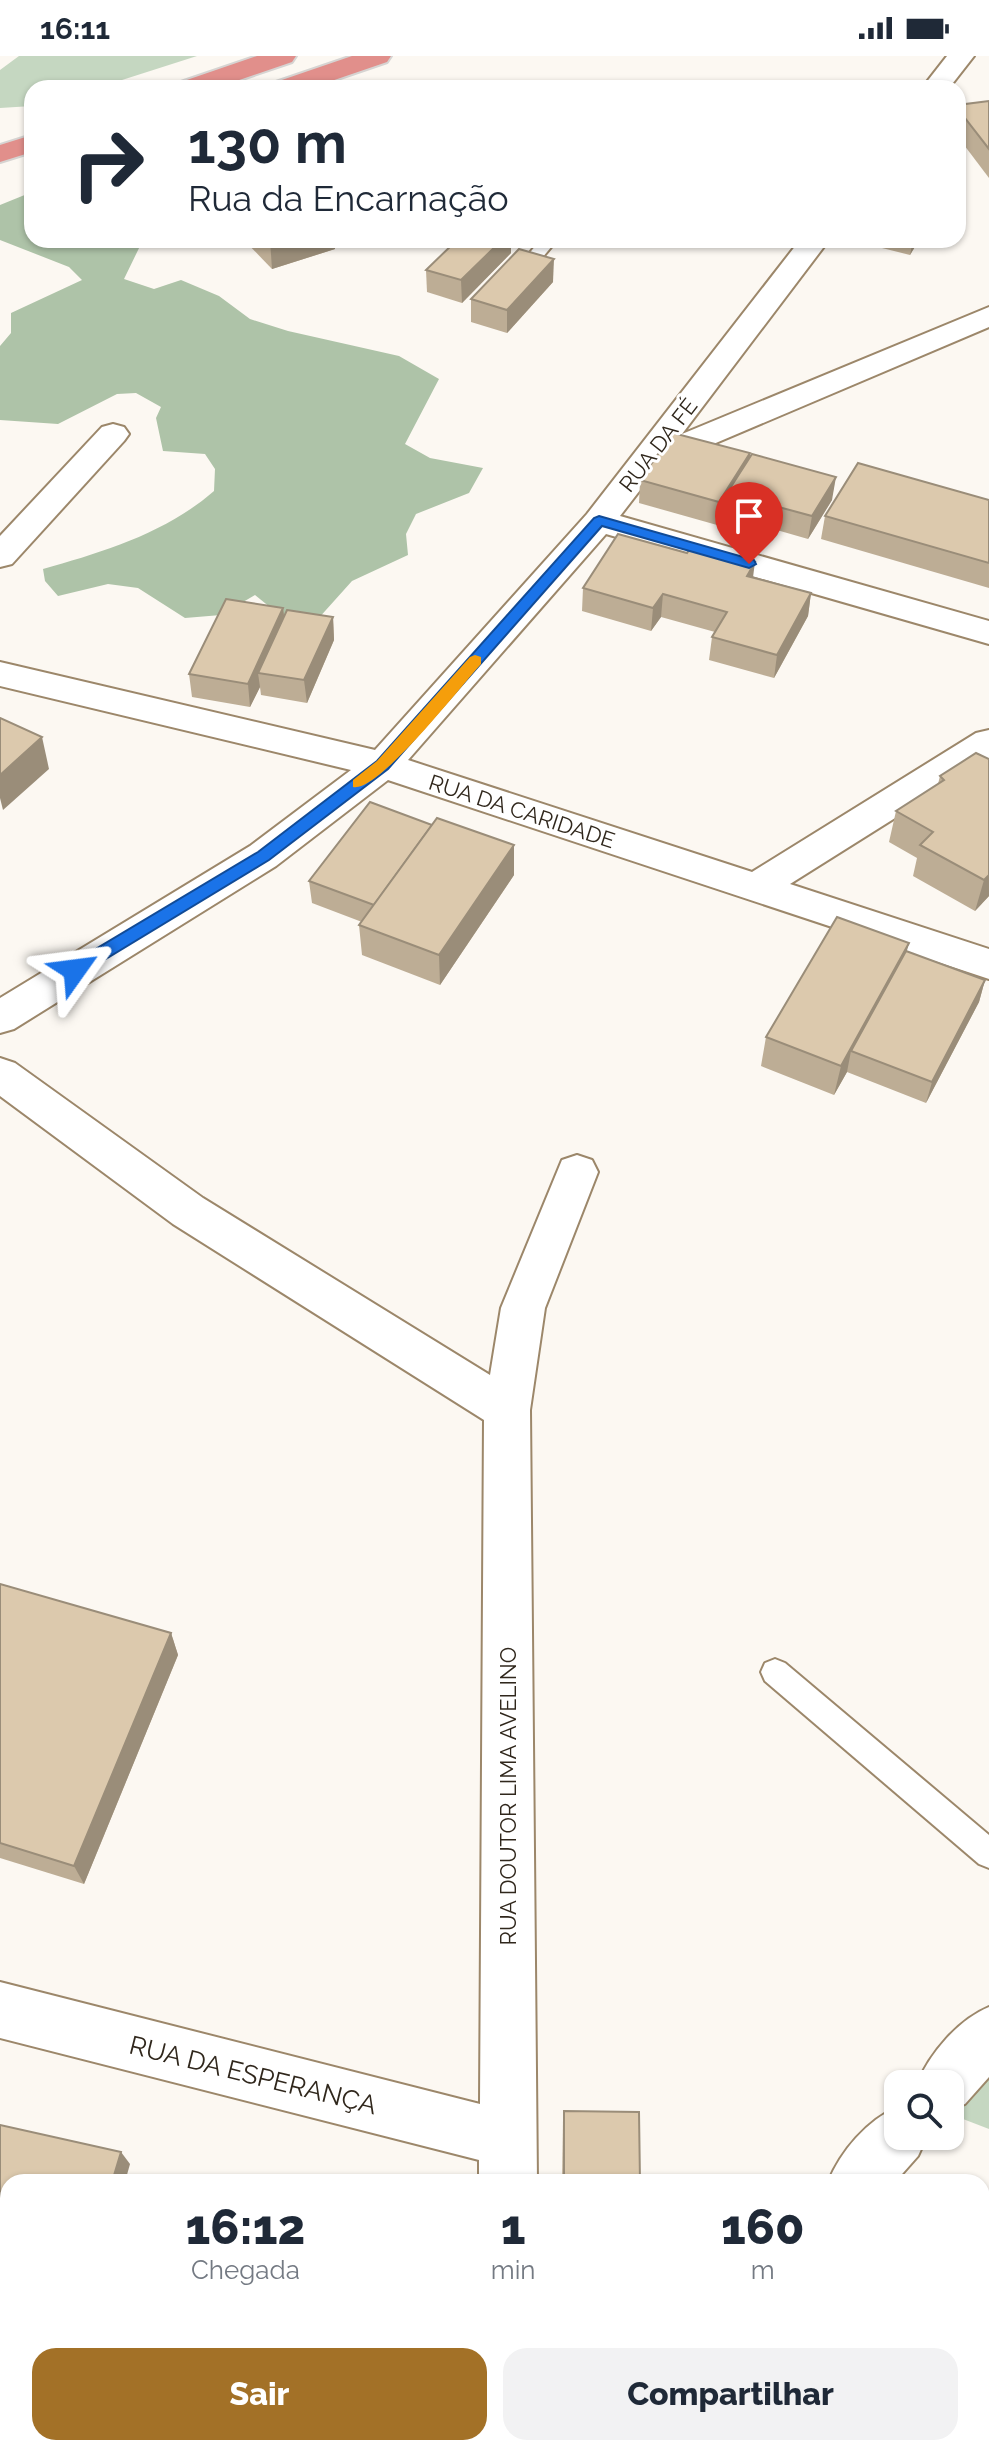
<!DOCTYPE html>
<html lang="pt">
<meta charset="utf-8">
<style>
body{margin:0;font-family:Raleway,sans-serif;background:#f2f2f3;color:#1f2937;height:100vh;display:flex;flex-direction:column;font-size:30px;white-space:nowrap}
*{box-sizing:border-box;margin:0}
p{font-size:26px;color:#747a83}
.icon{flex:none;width:44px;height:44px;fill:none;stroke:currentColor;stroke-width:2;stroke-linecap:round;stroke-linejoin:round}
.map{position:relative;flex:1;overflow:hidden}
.panel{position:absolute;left:0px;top:2118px;width:990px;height:282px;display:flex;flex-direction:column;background:#fff;border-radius:24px 24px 0 0;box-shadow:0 2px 6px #0004}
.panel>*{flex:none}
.guide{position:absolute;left:24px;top:24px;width:942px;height:168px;border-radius:24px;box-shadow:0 2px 6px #0004;background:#fff;color:#1f2937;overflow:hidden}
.tools{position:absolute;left:884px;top:2014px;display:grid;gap:16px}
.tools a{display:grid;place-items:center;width:80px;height:80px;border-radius:16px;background:#fff;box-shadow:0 2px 6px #0004;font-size:40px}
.pin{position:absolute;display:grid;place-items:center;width:68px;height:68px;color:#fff;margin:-82px -34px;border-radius:50% 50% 50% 0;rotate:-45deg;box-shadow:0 0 8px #0007}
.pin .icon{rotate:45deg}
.me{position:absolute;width:88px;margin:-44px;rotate:59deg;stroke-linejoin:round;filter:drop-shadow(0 0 6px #0008)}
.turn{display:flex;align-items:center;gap:28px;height:168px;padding:0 32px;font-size:36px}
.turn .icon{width:104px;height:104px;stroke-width:2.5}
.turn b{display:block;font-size:56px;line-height:68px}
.eta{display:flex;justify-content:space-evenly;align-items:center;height:136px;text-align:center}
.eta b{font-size:48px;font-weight:800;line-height:56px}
.button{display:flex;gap:16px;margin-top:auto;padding:16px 32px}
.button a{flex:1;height:92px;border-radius:24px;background:#a37127;color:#fff;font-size:32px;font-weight:800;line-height:92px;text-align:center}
.button a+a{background:#f2f2f3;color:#1f2937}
.status{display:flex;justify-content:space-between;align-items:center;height:56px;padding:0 40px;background:#fff;direction:ltr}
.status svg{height:22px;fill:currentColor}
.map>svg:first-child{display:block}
.green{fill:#c5d7c1}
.forest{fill:#aec3a8}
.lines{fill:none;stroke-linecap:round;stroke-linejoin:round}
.lane-casing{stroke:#9c876a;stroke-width:4}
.street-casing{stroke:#9c876a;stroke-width:4}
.highway-casing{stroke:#d6d4d2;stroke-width:4}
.lane{fill:#fff;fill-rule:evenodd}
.street{fill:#fff;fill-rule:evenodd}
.highway{fill:#e18f8b;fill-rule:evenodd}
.wall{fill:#bdad95}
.shaded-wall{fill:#9a8d79}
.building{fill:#dcc9ad;stroke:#9a8d79;stroke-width:2}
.route{fill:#1a73e8;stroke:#114b97;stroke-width:2}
.slow{fill:#f59e0b}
.labels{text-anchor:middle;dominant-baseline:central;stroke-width:6;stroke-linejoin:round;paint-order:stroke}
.street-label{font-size:22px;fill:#30271c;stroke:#fff}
.near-street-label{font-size:26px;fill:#30271c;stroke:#fff}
</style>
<div class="status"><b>16:11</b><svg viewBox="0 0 49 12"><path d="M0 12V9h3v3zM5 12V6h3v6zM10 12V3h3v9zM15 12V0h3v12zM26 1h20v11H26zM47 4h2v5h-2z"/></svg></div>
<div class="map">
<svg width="989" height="2399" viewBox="0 0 989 2399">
<rect width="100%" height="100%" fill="#fcf8f2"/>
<!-- green -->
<g class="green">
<polygon points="19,0 197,0 97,32 32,32 32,50 0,52 0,14"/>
<polygon points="989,2006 989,2073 950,2058 950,2047"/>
<polygon points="671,2392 897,2392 903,2399 666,2399"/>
</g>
<!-- forest -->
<path class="forest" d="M32,136V184H129L141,188L124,223L154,233L181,224L219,240L250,263L288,275L399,300L439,323L405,388L430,402L483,412L469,437L416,458L406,478L408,499L352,525L317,564L287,565L255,539L221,559L185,562L138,532L108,528L58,540L45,525L43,513C103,496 166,477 214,435L215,413L205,398L163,395L156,362L161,351L136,337L117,338L58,368L0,364V290L11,277V257L82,224L69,211L0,184V149Z"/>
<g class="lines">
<!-- lane casing -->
<g class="lane-casing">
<g id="lane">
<polygon points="540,184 557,184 542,202 530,202 528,199"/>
<polygon points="775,1603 785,1607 989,1779 989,1812 979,1808 765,1625 761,1616 765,1607"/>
</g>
</g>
<!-- street casing -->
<g class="street-casing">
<g id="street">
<polygon points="947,0 974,0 949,32 922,32"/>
<polygon points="800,184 829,184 682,378 989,251 989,271 657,412 620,460 989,565 989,588 606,478 408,704 752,816 976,677 989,674 989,703 790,828 989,893 989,923 388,724 276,810 14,973 0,977 0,942 250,790 351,714 0,630 0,606 375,694 587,458"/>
<polygon points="113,368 124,371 129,378 124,385 12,508 0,511 0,480 102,371"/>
<polygon points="0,1002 15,1007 203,1142 490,1319 501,1252 562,1104 577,1099 592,1104 598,1116 545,1252 530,1354 537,2126 479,2126 479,2104 0,1982 0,1926 480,2048 484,1364 173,1168 0,1040"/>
<path d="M989,1951V2021L965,2048L950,2054V2028H917C930,1997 958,1964 989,1951Z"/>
<path d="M898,2051V2080H927L918,2100L895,2126H828C841,2095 867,2064 898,2051Z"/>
<rect x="485" y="2392" width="62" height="7"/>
<polygon points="607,2392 672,2392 669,2399 604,2399"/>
</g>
</g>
<!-- highway casing -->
<g class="highway-casing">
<g id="highway">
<polygon points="257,0 296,0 292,6 216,32 177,32 181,26"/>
<polygon points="352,0 391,0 387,6 311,32 272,32 276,26"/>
<polygon points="32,79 32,96 0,106 0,89"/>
</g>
</g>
<!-- lane -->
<use href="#lane" class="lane"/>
<!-- street -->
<use href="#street" class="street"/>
<!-- highway -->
<use href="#highway" class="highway"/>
</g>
<!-- wall -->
<g class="wall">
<polygon points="989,45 989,122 958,81 958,49"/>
<polygon points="244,184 335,184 335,193 272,213"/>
<polygon points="457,184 511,184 511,197 462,247 427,236 426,214"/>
<polygon points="858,184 919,184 910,199 858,186"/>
<polygon points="553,226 507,277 471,266 471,243"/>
<polygon points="750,397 750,403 832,444 808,483 725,459 725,456 717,469 639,447 640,424"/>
<polygon points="989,444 989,532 821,483 825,460"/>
<polygon points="753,521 811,537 808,560 774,622 709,604 712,581 715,576 661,561 651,575 582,555 583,532"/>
<polygon points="283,552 284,561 333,561 334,584 307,647 261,639 260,631 250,651 192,641 189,618"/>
<polygon points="989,703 989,840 975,855 913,820 917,802 889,786 896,755 938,728 940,720"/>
<polygon points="432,769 514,789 514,819 440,929 362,899 359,869 362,866 312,847 309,825"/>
<polygon points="909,887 906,895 985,924 979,946 926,1047 847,1016 834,1039 761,1010 766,981"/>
<polygon points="0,1528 171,1577 178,1599 84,1828 0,1802"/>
<polygon points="564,2055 640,2126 562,2126 563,2064"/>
</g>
<!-- shaded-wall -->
<g class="shaded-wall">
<polygon points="270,184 335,184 335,193 272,213"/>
<polygon points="502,184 511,184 511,197 462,247 461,224"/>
<polygon points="913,184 919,184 910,199"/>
<polygon points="554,203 553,226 507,277 507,254"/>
<polygon points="750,397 747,420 727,437 725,456 717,469 719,446"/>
<polygon points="836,421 832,444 808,483 812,460"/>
<polygon points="755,506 752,529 747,520"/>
<polygon points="811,537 808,560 774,622 777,599"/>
<polygon points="663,538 661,561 651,575 653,552"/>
<polygon points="283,552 286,575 258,617 260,631 250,651 248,628"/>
<polygon points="333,561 334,584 307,647 304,624"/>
<polygon points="42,681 49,713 3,754 0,742 0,719"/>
<polygon points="514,789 514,819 440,929 439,899"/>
<polygon points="989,819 989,840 975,855 984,824"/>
<polygon points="909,887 901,917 851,995 847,1016 834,1039 841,1010"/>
<polygon points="985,924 979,946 926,1047 932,1026"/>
<polygon points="171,1577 178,1599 84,1828 74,1810"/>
<polygon points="121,2096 130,2108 125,2126 112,2126"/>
</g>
<!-- building -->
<g class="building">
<polygon points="989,45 989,93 958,53 958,49"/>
<polygon points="457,184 502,184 461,224 426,214"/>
<polygon points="519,193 554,203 507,254 471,243"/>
<polygon points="673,377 750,397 719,446 640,424"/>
<polygon points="752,398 836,421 812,460 727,437"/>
<polygon points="858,407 989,444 989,507 825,460"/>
<polygon points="618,478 687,497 692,490 755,506 747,520 811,537 777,599 712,581 727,556 663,538 653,552 583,532"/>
<polygon points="226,543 283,552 248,628 189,618"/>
<polygon points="287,554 333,561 304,624 258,617"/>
<polygon points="0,662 42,681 0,719"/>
<polygon points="976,697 989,703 989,819 984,824 920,789 933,776 896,755 944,724 940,720"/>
<polygon points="370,746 432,769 374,849 309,825"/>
<polygon points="437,762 514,789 439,899 359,869"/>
<polygon points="837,861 909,887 841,1010 766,981"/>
<polygon points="906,895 985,924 932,1026 851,995"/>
<polygon points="0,1528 171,1577 74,1810 0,1787"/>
<polygon points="564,2055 639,2056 640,2126 564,2126"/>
<polygon points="0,2069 121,2096 112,2126 8,2126 8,2335 0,2333"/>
</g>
<!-- route -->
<polygon class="route" points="599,460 754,504 756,508 749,512 602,470 388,713 269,804 81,918 69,918 67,914 69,909 258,796 377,705 594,462"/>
<!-- slow -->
<path class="slow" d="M475,599L481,601V608C461,630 378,737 353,731V724L377,705L470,601Z"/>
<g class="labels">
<!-- street labels -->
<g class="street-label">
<text transform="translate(658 389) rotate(-52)">RUA DA FÉ</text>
<text transform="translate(522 755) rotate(18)">RUA DA CARIDADE</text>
<text transform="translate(508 1740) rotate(-90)">RUA DOUTOR LIMA AVELINO</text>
</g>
<!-- near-street labels -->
<g class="near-street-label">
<text transform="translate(253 2019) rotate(14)">RUA DA ESPERANÇA</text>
</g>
</g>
</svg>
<div class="tools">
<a><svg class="icon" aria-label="search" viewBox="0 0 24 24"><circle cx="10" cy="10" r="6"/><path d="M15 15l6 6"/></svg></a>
</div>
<div class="pin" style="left:749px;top:508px;background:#d93025"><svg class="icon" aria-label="arrive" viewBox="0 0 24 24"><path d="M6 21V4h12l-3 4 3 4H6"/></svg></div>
<svg class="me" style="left:75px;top:914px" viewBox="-20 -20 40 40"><path d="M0-17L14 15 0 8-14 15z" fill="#1a73e8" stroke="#fff" stroke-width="4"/></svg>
<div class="guide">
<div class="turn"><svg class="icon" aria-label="right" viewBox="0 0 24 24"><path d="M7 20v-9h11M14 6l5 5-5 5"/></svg><div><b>130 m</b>Rua da Encarnação</div></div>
</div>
<section class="panel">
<div class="eta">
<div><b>16:12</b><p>Chegada</p></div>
<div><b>1</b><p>min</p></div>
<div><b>160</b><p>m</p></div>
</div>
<div class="button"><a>Sair</a><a>Compartilhar</a></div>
</section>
</div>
